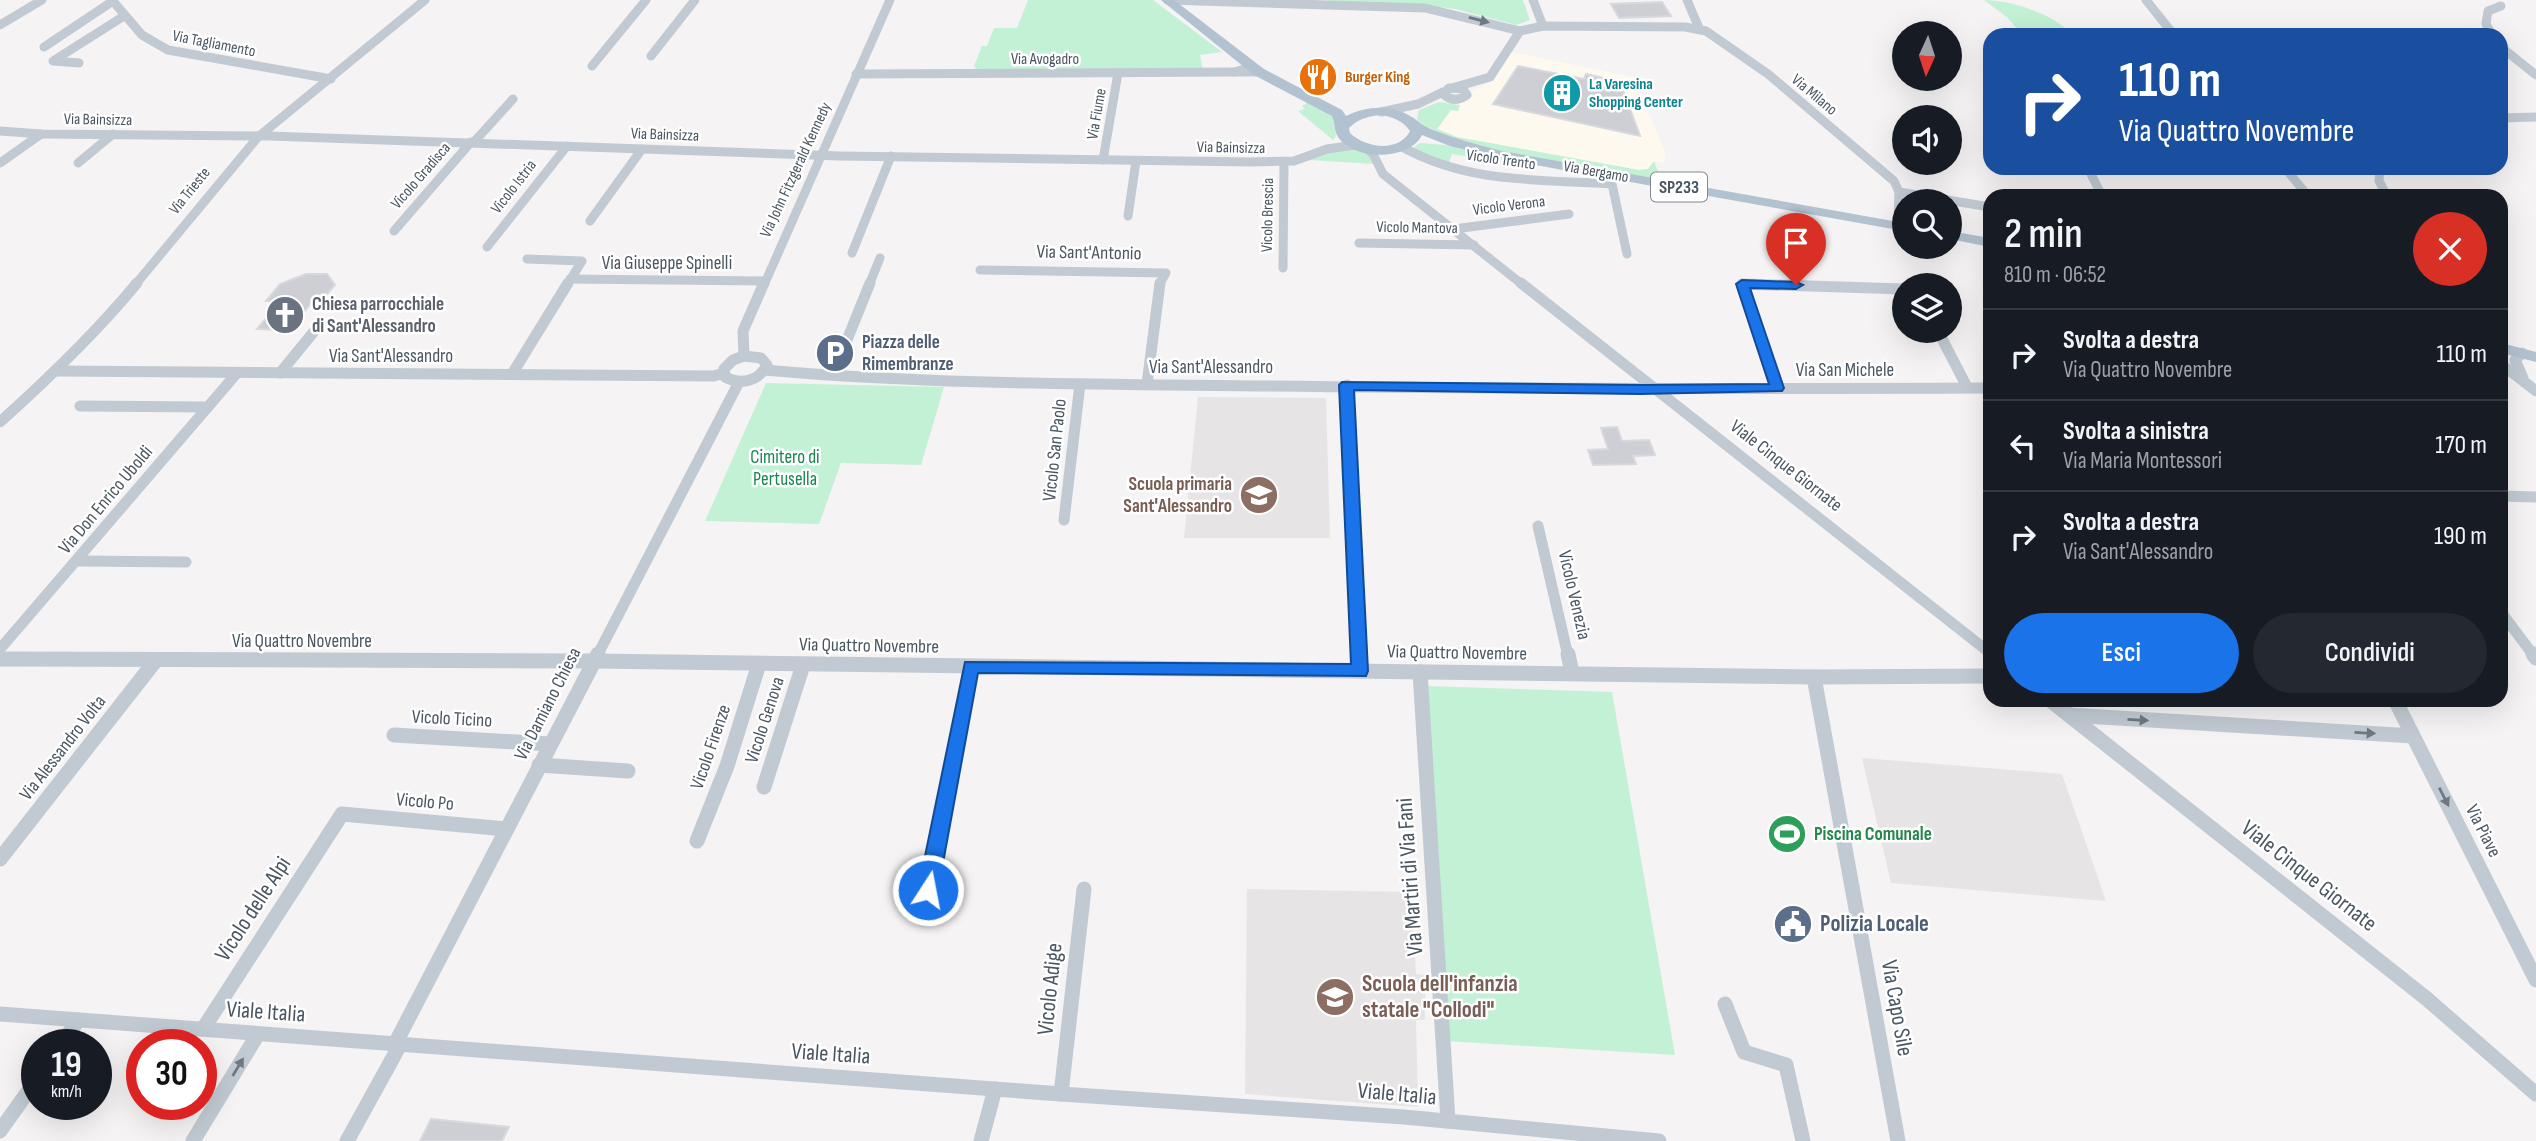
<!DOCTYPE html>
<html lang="it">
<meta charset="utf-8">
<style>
body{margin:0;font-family:"Sofia Sans Condensed",sans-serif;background:#242831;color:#f1f3f6;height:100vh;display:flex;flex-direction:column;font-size:26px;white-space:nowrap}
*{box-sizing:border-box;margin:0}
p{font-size:23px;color:#9ea1a6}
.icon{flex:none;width:38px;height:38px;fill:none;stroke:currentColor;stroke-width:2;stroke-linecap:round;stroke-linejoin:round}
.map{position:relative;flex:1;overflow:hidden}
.details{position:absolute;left:1983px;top:189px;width:525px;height:518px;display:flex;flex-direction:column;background:#171b24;border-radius:21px;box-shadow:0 7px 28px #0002}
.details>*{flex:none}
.top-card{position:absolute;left:1983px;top:28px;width:525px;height:147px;border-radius:21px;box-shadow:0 7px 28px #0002;background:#1a4fa0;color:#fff;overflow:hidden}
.needle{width:46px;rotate:183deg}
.buttons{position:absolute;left:1892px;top:21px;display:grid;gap:14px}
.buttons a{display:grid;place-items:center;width:70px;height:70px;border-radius:50%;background:#171b24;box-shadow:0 7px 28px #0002;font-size:35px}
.speed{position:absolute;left:21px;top:1029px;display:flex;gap:14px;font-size:35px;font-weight:700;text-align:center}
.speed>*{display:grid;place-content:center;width:91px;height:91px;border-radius:50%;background:#171b24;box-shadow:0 7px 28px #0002;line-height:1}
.speed small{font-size:18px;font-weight:400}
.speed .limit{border:10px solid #d22;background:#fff;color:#111}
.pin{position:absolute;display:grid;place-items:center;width:60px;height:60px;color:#fff;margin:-72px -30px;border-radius:50% 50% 50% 0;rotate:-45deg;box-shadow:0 0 7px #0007}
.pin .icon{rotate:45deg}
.me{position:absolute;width:77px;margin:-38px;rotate:11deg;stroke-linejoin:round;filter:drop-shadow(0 0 5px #0008)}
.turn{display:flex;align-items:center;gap:24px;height:147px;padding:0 21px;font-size:32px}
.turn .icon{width:91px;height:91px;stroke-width:2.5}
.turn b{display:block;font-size:49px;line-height:60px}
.round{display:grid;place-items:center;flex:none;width:74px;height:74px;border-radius:37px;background:#242831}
.summary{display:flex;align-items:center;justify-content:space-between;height:119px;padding:0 21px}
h1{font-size:42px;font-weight:600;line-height:52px}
.cta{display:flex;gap:14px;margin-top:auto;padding:14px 21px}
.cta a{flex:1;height:80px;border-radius:42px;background:#1a73e8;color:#fff;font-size:28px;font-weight:600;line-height:80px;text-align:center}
.cta a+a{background:#242831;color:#f1f3f6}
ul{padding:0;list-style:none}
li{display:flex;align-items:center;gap:21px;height:91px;padding:0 21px;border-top:2px solid #363941}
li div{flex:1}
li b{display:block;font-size:26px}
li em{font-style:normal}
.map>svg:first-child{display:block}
.commercial{fill:#fdf9ef}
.education{fill:#e6e4e5}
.green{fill:#c3f1d5}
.building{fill:#cdcfd5;stroke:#d7d9de;stroke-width:2}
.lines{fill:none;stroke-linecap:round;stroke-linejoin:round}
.street-far2{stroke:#c1cad2;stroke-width:9}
.street-far1{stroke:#c1cad2;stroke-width:11}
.street{stroke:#c1cad2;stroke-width:15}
.primary{fill:#b3c2d1;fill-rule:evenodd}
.oneway{fill:#6e7983}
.route{fill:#1a73e8;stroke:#114b97;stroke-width:2}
.labels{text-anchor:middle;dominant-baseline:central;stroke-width:5;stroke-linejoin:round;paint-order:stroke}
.far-street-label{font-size:16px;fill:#4a5661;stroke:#fff}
.far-food-label{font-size:16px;font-weight:bold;fill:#c56008;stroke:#fff;text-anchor:start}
.far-culture-label{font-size:16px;font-weight:bold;fill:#0d838f;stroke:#fff;text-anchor:start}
.shield{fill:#fff;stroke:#808990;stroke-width:2}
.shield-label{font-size:18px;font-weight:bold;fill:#4a5661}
.street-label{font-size:19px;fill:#4a5661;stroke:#fff}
.worship-label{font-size:19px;font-weight:bold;fill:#5b616d;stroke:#fff;text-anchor:start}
.service-label{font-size:19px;font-weight:bold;fill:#4e5e75;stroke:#fff;text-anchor:start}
.park-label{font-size:19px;fill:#17864f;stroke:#fff}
.education-label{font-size:19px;font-weight:bold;fill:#785e54;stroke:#fff;text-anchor:end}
.leisure-label{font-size:19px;font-weight:bold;fill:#27864d;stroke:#fff;text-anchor:start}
.near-street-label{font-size:23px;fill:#4a5661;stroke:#fff}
.near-service-label{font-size:23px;font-weight:bold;fill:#4e5e75;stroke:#fff;text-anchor:start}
.near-education-label{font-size:23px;font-weight:bold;fill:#785e54;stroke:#fff;text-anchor:start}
</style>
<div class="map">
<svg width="2536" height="1141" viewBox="0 0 2536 1141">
<rect width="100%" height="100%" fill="#f5f3f3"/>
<!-- commercial -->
<polygon class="commercial" points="1512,52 1633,77 1666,154 1664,163 1654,161 1648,169 1639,170 1457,137 1437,129 1457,103 1477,88 1493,81"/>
<!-- education -->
<g class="education">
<polygon points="1198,397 1326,398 1330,538 1184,538"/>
<polygon points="1862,758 2062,774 2106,901 1891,883"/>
<polygon points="1247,889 1412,892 1416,974 1425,975 1425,1020 1416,1020 1418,1107 1245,1094"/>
</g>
<!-- green -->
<g class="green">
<polygon points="1028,0 1153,0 1222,52 1200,55 1203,70 977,69 974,66 982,46 987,46 994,28 1017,28"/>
<polygon points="1329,0 1523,0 1530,20 1516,25 1455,9 1412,4 1331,3"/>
<path d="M1984,0C2010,0 2055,14 2072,35H2022L2008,18Z"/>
<polygon points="1308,102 1333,116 1336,136 1333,140 1298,111 1305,109 1302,106"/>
<path d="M1439,102L1460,105L1458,111L1451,110L1437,129L1457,137L1639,170L1648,169L1654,161L1659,174L1672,182C1627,174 1441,148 1417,119L1419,110Z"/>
<polygon points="1420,143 1446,145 1502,159 1501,162 1452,154 1448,166 1413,148"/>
<polygon points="1339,148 1352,148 1368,153 1374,164 1309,160"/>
<polygon points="766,383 944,387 921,465 841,463 819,524 705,521"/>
<polygon points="1427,686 1612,692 1675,1055 1446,1041"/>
</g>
<!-- building -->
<g class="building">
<polygon points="1662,2 1671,16 1619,18 1611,4"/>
<polygon points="1518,66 1584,79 1586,74 1620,82 1640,136 1493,104"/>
<polygon points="306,274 327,274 335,285 321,301 313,301 289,330 257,329 281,301 266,301 280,284"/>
<polygon points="1617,427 1622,441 1649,440 1655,455 1633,456 1636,464 1593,465 1588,450 1608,449 1601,428"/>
<polygon points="431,1119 509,1127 502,1141 420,1141"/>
</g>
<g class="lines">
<!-- street-far2 -->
<g class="street-far2">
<polyline points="112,0 142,35 168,50 331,79"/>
<polyline points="1167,0 1425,8 1520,31"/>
<polyline points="1533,0 1543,26"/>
<polyline points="1687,0 1699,28"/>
<polyline points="2146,0 2174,35"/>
<polyline points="0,25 42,0"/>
<polyline points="2492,35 2486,24 2488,11 2501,6"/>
<polyline points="44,47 113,1"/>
<polyline points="2501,47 2536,75"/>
<polyline points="651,56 695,0"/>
<polyline points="79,63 53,61 124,16"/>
<polyline points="592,66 646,0"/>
<polyline points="1252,67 1234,72 1259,72"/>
<polyline points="856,74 1234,72"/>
<path d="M1449,88L1463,89L1467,95C1459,101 1451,101 1443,94Z"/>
<polyline points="1452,88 1490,77 1520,31 1543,26 1685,27 1706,31 1768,74 1894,181 1899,192 1898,226"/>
<polyline points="1381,112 1418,104 1443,92"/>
<polyline points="2501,118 2536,117"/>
<polyline points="0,131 41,134 269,136 840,156 1251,162 1294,161 1327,149 1355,145"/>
<polyline points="474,142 513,99"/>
<path d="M1402,147C1470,184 1537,179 1612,184L1627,254"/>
<polyline points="1366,148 1373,154 1383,174 1523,285"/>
<polyline points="1103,160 1118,73"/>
<polyline points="0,163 41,134"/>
<polyline points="78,163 113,134"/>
<polyline points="2088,168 2102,196"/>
<polyline points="2285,168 2308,196"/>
<polyline points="2380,168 2379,181 2387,196"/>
<polyline points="1899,192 1990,207"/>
<polyline points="1128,216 1136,161"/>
<polyline points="590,221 642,149"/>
<polyline points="1454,229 1569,214"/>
<polyline points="394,231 471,142"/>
<polyline points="1359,243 1474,245"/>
<polyline points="487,247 567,146"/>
<polyline points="852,253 891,156"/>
<polyline points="527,259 582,261 567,285"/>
<polyline points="1283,268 1284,162"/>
<polyline points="980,270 1166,273 1159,285"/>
<polyline points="570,279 764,281"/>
<polyline points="135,285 258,137 425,0"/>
<polyline points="764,285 890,0"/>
<polyline points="869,285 880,258"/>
<polyline points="1742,285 1763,285"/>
</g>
<!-- street-far1 -->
<g class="street-far1">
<polyline points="1521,283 1990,653"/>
<polyline points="1938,331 1967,387"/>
<polyline points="843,350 870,283"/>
<polyline points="2522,353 2515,360 2523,378"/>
<polyline points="744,356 743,331 764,283"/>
<path d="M744,356L761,358L767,365C758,382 741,385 725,377L724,369L733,360Z"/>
<polyline points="2501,364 2536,391"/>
<path d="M765,370C933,385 1101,384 1270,386C1510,389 1750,389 1990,388"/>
<polyline points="57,371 714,376 724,373"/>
<polyline points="280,373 321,323"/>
<polyline points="512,374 568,283"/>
<polyline points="1147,384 1160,283"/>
<polyline points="1347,385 1359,656"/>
<polyline points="1777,388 1742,284 1904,289"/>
<polyline points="80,406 208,407"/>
<path d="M0,422C49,378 95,334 137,283"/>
<polyline points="2501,496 2536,497"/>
<polyline points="1064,520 1080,384"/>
<polyline points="1538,526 1568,656"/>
<polyline points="78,561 186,562"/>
<polyline points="2501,612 2534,656"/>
<polyline points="0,649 237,373"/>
<polyline points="597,656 739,382"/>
</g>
<!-- street -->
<g class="street">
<polyline points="1359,654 1360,671"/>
<polyline points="1568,654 1572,673"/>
<polyline points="2533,654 2536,658"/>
<polyline points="0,659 592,661 1814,677 1990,676"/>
<polyline points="1420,672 1448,1121"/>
<polyline points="1814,677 1898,1141"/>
<polyline points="2050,700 2427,999 2536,1094"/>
<polyline points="2395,700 2536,980"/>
<polyline points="2069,715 2413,736"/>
<polyline points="394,735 550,744"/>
<polyline points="539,765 628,771"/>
<polyline points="764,787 803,665"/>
<polyline points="697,841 727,766 759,664"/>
<polyline points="0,859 156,660"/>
<polyline points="923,914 971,667"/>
<polyline points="1725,1004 1744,1052 1786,1065 1803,1141"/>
<polyline points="0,1014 1061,1094 1404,1117 1659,1141"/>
<polyline points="203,1029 342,814 506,829"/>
<polyline points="395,1044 598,654"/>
<polyline points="61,1045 78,1020"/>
<polyline points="1061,1094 1084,889"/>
<polyline points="0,1131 37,1079"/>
<polyline points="193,1141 258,1034"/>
<polyline points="347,1141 400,1045"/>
<polyline points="981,1141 995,1089"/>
</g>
<!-- primary -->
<g class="primary">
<path d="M1161,0H1174L1264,69L1342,110L1346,116C1366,106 1391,104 1410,116C1419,121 1423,126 1433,130C1456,139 1479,145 1502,151L1904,223V231L1502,159L1450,146L1422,135C1409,161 1354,161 1338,137C1334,131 1335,122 1332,116L1254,75ZM1381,115C1393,117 1403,121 1410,131C1399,153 1365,148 1350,133L1349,128C1358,119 1368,116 1381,115Z"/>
<polygon points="1950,231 1990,238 1990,247 1950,239"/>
<polygon points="2501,343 2536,352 2536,362 2501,353"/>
</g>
</g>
<!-- one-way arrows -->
<defs><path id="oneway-solid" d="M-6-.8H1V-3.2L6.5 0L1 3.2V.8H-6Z" transform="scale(1.75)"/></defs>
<g class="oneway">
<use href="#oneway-solid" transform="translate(1479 20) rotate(14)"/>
<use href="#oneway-solid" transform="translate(2138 720) rotate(3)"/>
<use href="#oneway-solid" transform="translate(2365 733) rotate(3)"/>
<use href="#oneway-solid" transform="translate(2444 797) rotate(63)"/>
<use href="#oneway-solid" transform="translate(238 1067) rotate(-59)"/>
</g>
<!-- route -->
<polygon class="route" points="1742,280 1796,282 1803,285 1796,289 1750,288 1784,388 1782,391 1640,394 1354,390 1368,671 1366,676 978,673 938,890 935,896 928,898 921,896 918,890 965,662 1351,664 1339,385 1342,382 1640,385 1769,384 1736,284"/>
<!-- icons -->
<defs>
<g id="restaurant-disc" transform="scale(2.0125)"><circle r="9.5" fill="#e8710a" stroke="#fff"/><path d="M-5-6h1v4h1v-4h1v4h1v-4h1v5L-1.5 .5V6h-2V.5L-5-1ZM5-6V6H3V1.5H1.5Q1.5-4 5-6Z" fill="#fff"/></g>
<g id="building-disc" transform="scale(2.0125)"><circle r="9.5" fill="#0f9aa8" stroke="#fff"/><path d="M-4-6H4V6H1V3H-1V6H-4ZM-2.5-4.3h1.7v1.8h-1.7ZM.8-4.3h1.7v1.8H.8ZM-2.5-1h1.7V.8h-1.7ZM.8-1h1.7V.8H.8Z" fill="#fff"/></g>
<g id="church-disc" transform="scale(2.0125)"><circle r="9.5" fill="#6b7280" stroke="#fff"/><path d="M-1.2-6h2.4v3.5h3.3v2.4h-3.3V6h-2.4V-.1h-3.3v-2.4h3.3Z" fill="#fff"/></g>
<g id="parking-disc" transform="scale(2.0125)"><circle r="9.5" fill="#5c6f8a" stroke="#fff"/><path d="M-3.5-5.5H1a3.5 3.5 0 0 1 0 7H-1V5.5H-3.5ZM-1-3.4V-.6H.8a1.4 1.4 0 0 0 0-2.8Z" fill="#fff"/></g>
<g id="school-disc" transform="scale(2.0125)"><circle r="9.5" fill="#8d6e63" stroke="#fff"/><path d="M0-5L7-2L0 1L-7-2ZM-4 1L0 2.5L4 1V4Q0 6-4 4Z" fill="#fff"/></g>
<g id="stadium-disc" transform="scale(2.0125)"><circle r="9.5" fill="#2e9e5b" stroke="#fff"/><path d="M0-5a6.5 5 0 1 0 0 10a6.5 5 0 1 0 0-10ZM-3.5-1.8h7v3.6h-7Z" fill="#fff"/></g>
<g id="civic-disc" transform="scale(2.0125)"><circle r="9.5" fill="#5c6f8a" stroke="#fff"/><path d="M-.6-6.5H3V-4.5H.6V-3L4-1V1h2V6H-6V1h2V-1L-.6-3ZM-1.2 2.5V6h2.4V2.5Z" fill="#fff"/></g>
</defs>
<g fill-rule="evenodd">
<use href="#restaurant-disc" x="1318" y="77"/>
<use href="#building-disc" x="1562" y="93"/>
<use href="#church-disc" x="285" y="315"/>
<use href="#parking-disc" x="835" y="353"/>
<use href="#school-disc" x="1259" y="495"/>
<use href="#stadium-disc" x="1787" y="834"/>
<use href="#civic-disc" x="1793" y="924"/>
<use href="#school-disc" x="1335" y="997"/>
</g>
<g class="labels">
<!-- far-street labels -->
<g class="far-street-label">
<text transform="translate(214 44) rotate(11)">Via Tagliamento</text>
<text x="1045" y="59">Via Avogadro</text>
<text transform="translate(1814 95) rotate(40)">Via Milano</text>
<text transform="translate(1097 114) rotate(-80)">Via Fiume</text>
<text transform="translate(98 120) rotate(1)">Via Bainsizza</text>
<text transform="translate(665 135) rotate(2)">Via Bainsizza</text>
<text transform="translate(1231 148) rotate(1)">Via Bainsizza</text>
<text transform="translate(1501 160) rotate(8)">Vicolo Trento</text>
<text transform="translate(796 170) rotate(-65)">Via John Fitzgerald Kennedy</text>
<text transform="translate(1596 172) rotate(10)">Via Bergamo</text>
<text transform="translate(421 176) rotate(-49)">Vicolo Gradisca</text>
<text transform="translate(514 187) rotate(-52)">Vicolo Istria</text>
<text transform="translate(190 191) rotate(-51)">Via Trieste</text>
<text transform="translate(1509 206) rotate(-7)">Vicolo Verona</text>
<text transform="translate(1268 215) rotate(-89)">Vicolo Brescia</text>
<text transform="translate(1417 228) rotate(1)">Vicolo Mantova</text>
</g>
<!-- far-food labels -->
<g class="far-food-label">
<text x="1345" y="77">Burger King</text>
</g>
<!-- far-culture labels -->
<g class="far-culture-label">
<text x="1589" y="84">La Varesina<tspan x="1589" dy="18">Shopping Center</tspan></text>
</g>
<!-- shield labels -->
<rect class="shield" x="1651" y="172.5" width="56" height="29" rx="5"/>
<g class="shield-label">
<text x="1679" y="187">SP233</text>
</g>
<!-- street labels -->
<g class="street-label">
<text transform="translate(1089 253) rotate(1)">Via Sant'Antonio</text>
<text x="667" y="263">Via Giuseppe Spinelli</text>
<text x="391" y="356">Via Sant'Alessandro</text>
<text x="1211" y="367">Via Sant'Alessandro</text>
<text x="1845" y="370">Via San Michele</text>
<text transform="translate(1055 450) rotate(-84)">Vicolo San Paolo</text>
<text transform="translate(1786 466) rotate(38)">Viale Cinque Giornate</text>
<text transform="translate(106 500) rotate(-50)">Via Don Enrico Uboldi</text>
<text transform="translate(1574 595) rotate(77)">Vicolo Venezia</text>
<text x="302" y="641">Via Quattro Novembre</text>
<text transform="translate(869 646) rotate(1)">Via Quattro Novembre</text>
<text transform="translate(1457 653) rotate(1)">Via Quattro Novembre</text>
<text transform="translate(548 704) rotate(-63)">Via Damiano Chiesa</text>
<text transform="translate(452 719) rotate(3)">Vicolo Ticino</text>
<text transform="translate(765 720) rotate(-72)">Vicolo Genova</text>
<text transform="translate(711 747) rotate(-71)">Vicolo Firenze</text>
<text transform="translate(63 748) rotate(-52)">Via Alessandro Volta</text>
<text transform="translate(425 802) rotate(5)">Vicolo Po</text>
<text transform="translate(2483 831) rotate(63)">Via Piave</text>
</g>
<!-- worship labels -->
<g class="worship-label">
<text x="312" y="304">Chiesa parrocchiale<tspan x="312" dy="22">di Sant'Alessandro</tspan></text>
</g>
<!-- service labels -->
<g class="service-label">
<text x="862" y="342">Piazza delle<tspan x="862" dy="22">Rimembranze</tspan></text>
</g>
<!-- park labels -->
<g class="park-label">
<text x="785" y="457">Cimitero di<tspan x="785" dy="22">Pertusella</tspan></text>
</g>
<!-- education labels -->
<g class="education-label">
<text x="1232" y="484">Scuola primaria<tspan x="1232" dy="22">Sant'Alessandro</tspan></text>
</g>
<!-- leisure labels -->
<g class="leisure-label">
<text x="1814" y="834">Piscina Comunale</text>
</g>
<!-- near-street labels -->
<g class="near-street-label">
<text transform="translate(2309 876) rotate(38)">Viale Cinque Giornate</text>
<text transform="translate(1410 877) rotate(-94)">Via Martiri di Via Fani</text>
<text transform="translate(253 909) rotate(-57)">Vicolo delle Alpi</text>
<text transform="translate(1050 989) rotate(-84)">Vicolo Adige</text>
<text transform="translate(1897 1008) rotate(80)">Via Capo Sile</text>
<text transform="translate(266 1012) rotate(4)">Viale Italia</text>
<text transform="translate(831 1054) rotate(4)">Viale Italia</text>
<text transform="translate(1397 1094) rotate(5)">Viale Italia</text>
</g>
<!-- near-service labels -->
<g class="near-service-label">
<text x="1820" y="924">Polizia Locale</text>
</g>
<!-- near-education labels -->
<g class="near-education-label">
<text x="1362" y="984">Scuola dell'infanzia<tspan x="1362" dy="26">statale "Collodi"</tspan></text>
</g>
</g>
</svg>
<div class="buttons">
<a><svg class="needle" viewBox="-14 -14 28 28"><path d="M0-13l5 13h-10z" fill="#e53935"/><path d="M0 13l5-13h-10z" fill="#9ea1a6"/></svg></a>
<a><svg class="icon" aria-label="sound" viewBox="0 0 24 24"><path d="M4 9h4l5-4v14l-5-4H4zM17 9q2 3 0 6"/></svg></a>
<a><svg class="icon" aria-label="search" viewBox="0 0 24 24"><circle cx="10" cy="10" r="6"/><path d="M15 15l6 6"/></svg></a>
<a><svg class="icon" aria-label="layers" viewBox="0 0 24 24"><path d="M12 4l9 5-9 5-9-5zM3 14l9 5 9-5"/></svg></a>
</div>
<div class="speed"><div>19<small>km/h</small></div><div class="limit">30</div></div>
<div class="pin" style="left:1796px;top:285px;background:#d93025"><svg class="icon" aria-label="arrive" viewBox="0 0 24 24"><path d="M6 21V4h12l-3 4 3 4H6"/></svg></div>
<svg class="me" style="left:928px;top:890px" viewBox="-20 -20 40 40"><circle r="17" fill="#1a73e8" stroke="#fff" stroke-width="3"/><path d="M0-11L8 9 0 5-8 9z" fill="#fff"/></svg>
<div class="top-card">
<div class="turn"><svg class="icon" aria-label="right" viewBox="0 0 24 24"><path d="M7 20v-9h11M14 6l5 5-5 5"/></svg><div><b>110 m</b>Via Quattro Novembre</div></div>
</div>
<section class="details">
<div class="summary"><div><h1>2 min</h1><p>810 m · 06:52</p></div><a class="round" style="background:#d93025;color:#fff"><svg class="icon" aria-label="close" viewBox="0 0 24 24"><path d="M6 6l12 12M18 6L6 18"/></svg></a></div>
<ul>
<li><svg class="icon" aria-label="right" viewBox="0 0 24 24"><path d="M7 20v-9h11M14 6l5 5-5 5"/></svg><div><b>Svolta a destra</b><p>Via Quattro Novembre</p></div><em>110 m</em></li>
<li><svg class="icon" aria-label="left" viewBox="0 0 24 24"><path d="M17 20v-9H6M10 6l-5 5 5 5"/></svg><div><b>Svolta a sinistra</b><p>Via Maria Montessori</p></div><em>170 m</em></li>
<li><svg class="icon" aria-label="right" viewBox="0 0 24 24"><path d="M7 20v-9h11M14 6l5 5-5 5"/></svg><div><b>Svolta a destra</b><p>Via Sant'Alessandro</p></div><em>190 m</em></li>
</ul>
<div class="cta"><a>Esci</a><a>Condividi</a></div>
</section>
</div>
